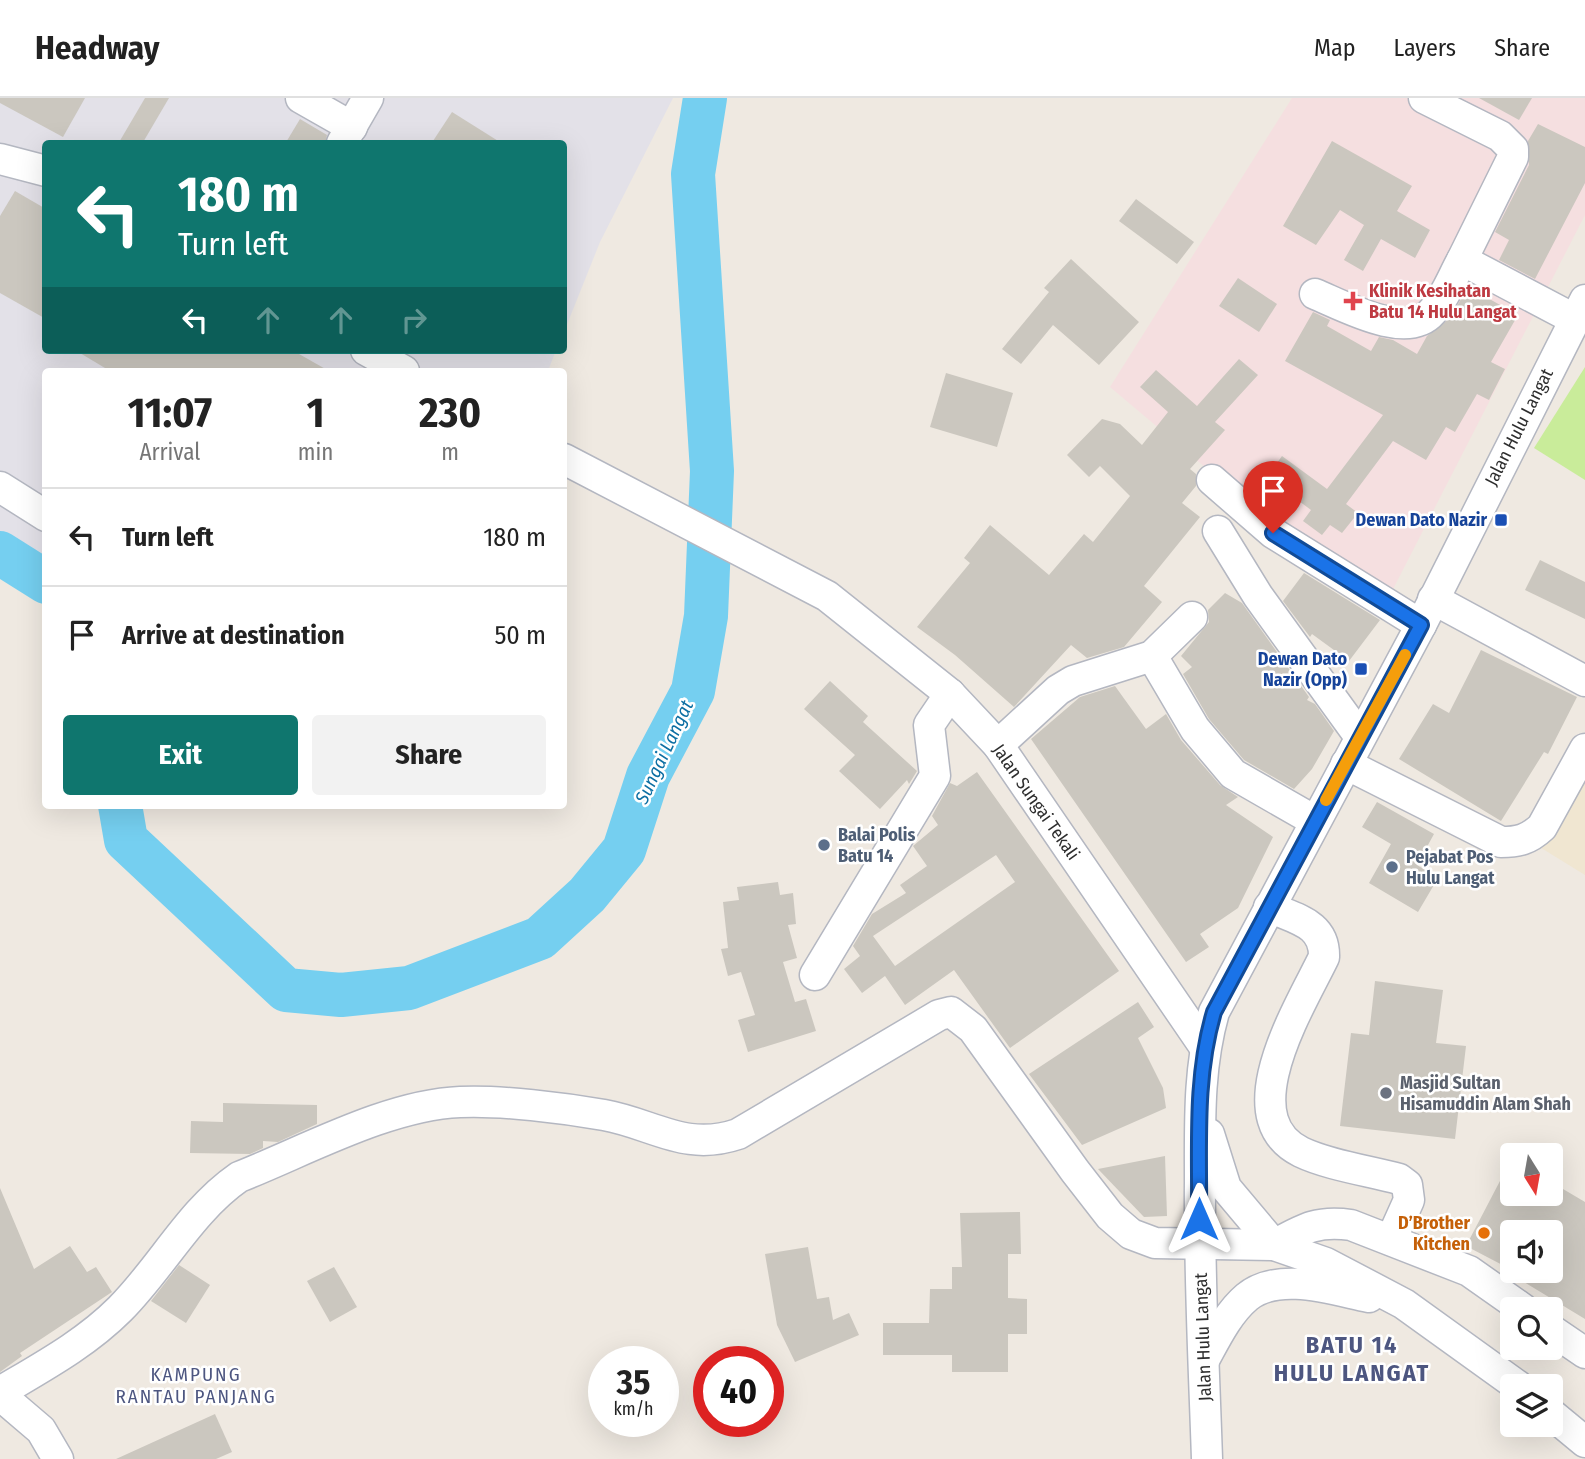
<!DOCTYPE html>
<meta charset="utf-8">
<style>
body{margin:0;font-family:"Fira Sans Condensed",sans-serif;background:#f2f2f2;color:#222;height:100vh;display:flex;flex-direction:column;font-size:26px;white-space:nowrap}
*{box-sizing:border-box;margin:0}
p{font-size:23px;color:#767676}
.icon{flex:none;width:38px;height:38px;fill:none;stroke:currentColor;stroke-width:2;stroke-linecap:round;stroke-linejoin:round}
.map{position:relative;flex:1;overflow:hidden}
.side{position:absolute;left:42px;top:270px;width:525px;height:441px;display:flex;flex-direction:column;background:#fff;border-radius:7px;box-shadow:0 7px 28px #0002}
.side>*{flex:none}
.hud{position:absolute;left:42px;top:42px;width:525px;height:214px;border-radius:7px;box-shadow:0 7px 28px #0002;background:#0f766e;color:#fff;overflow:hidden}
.needle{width:46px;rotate:169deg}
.tools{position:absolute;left:1500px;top:1045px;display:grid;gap:14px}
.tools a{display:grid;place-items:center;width:63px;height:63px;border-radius:7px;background:#fff;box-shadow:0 7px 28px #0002;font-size:35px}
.speed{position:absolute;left:588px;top:1248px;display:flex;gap:14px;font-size:35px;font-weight:700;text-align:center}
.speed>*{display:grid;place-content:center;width:91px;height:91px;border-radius:50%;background:#fff;box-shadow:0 7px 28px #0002;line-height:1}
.speed small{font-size:18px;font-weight:400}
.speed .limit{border:10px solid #d22;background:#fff;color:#111}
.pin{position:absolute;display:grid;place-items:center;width:60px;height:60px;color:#fff;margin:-72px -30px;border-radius:50% 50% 50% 0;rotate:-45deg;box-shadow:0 0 7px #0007}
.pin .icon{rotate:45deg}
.me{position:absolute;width:77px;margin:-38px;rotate:0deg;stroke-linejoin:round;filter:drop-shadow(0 0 5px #0008)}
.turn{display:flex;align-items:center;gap:24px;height:147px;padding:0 21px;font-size:32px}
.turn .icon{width:91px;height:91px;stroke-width:2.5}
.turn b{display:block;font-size:49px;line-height:60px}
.lanes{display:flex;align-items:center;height:66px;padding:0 21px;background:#0003;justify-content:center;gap:35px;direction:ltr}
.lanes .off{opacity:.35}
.eta{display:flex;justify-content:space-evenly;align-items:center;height:119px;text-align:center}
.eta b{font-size:42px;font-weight:700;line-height:49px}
.cta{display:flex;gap:14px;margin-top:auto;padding:14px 21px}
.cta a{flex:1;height:80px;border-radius:7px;background:#0f766e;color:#fff;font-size:28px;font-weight:700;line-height:80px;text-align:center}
.cta a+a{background:#f2f2f2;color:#222}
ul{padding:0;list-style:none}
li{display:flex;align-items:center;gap:21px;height:98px;padding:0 21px;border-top:2px solid #e0e0e0}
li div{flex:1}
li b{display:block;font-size:26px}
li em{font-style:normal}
header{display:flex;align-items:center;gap:42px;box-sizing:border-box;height:98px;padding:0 35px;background:#fff;border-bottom:2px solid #e0e0e0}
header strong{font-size:33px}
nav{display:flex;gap:38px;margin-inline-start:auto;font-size:24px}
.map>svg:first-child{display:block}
.industrial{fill:#e3e1e8}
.education{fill:#f0e6d1}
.medical{fill:#f5dfe0}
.pitch{fill:#c9ec9a}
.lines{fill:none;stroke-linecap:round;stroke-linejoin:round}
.river{stroke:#75cff0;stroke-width:44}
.building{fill:#cbc7bf;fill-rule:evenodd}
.minor-casing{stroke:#b4b7c1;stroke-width:33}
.minor{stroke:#fff;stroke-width:30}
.route-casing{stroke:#114b97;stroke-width:18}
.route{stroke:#1a73e8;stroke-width:12}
.slow{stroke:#f59e0b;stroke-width:12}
.health-dot{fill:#e0444e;stroke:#fff;stroke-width:2.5}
.transit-dot{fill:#1a4fb4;stroke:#fff;stroke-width:2.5}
.service-dot{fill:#5c6f8a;stroke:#fff;stroke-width:2.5}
.worship-dot{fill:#6b7280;stroke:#fff;stroke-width:2.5}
.food-dot{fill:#e8710a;stroke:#fff;stroke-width:2.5}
.labels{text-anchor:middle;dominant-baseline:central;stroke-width:5;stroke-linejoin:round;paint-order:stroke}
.health-label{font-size:18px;font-weight:bold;fill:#be3a42;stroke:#fff;text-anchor:start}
.street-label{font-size:18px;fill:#2e2e2e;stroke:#fff}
.transit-label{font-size:18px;font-weight:bold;fill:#164399;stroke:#fff;text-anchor:end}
.service-label{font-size:18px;font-weight:bold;fill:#4e5e75;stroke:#fff;text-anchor:start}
.worship-label{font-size:18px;font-weight:bold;fill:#5b616d;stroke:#fff;text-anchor:start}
.food-label{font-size:18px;font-weight:bold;fill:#c56008;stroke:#fff;text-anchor:end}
.water-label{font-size:19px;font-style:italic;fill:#0d6fa3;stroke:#fff}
.neighbourhood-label{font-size:19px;letter-spacing:2px;fill:#4d5680;stroke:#fff}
.district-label{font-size:24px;font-weight:bold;letter-spacing:2px;fill:#4d5680;stroke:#fff}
</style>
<header>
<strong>Headway</strong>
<nav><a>Map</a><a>Layers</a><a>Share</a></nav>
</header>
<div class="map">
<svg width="1585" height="1361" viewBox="0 0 1585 1361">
<rect width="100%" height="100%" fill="#efe9e1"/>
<!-- industrial -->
<polygon class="industrial" points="0,0 673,0 600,144 564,234 564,46 46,46 46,252 556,252 548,273 46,273 45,462 0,439"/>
<!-- education -->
<polygon class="education" points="1585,661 1585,777 1538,748"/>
<!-- medical -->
<polygon class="medical" points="1292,0 1585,0 1585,117 1389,499 1251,408 1110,289"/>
<!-- pitch -->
<polygon class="pitch" points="1585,269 1585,382 1534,350"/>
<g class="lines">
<!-- river -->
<g class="river">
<polyline points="0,455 46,484"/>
<polyline points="120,707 126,742 286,892 341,897 409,890 540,840 587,797 624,752 648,678 693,593 706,518 712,373 693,76 705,0"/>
</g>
</g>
<!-- building -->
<g class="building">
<polygon points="0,0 85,0 63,39 0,5"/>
<polygon points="145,0 169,0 142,46 118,46"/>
<polygon points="1479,0 1532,0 1519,22"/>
<polygon points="452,14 503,46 431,46"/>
<polygon points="300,21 327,37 325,46 285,46"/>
<polygon points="1538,26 1585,49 1585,85 1535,181 1499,162 1509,142 1495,134 1529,67 1528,43"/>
<polygon points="1332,43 1412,88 1397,113 1430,132 1415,160 1381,141 1363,173 1344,162 1364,127 1340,112 1316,147 1283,128"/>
<polygon points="15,93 46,111 46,221 0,195 0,118"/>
<polygon points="1136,101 1194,144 1177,166 1119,123"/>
<polygon points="1071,161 1139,224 1099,267 1053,227 1021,266 1002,251 1049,194 1044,190"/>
<polygon points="1238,180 1277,206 1259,234 1219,208"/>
<polygon points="1468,189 1518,217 1491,264 1505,271 1489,302 1477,296 1455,334 1446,329 1426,362 1393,343 1346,406 1358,415 1342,435 1330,427 1322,437 1303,423 1311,412 1267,379 1282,358 1327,391 1383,317 1285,263 1313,214 1330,222 1327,228 1371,253 1379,239 1393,242 1417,256 1427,238 1450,220"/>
<polygon points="75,252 292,252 329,273 110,273"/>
<polygon points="1239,261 1258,277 1215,324 1225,332 1190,371 1196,376 1196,388 1182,405 1200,419 1144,488 1162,504 1124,549 1087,560 1071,547 1014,609 955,557 917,529 970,465 964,460 990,427 1049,477 1084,436 1093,444 1130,398 1100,368 1089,379 1067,357 1102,321 1120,326 1142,347 1168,314 1140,289 1156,272 1197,308"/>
<polygon points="946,275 1013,295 997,349 930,329"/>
<polygon points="1540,462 1585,484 1585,521 1525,492"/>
<polygon points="1304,475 1380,522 1349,563 1312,536 1310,539 1283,503"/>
<polygon points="1225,495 1242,505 1309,599 1307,602 1315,606 1334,633 1312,671 1294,691 1244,662 1209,621 1183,576 1192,569 1181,558 1209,524 1208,512"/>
<polygon points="1481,552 1577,599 1548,656 1544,654 1501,723 1399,661 1433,606 1449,615"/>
<polygon points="830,583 868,618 863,624 917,673 909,686 907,682 880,711 839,673 855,657 804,611"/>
<polygon points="1115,588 1146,631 1166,616 1181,642 1220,687 1238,699 1226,707 1273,739 1238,810 1200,836 1209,849 1186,864 1031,641 1080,599"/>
<path d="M977,674L1119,873L1010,950L954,872L905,907L885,878L862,895L844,871L860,858L853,848L872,816L906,795L900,787L927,768L913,748L938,727L932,718L950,685L957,688ZM996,757L1015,784L895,868L873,838Z"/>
<polygon points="1377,704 1434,736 1417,767 1438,780 1418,814 1369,785 1391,746 1362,729"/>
<polygon points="778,784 780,797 793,795 796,826 788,827 797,860 783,864 795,904 806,901 816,933 748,954 738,922 755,917 741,874 728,878 721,851 728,850 723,804 739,802 737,789"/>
<polygon points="1375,883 1443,892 1436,945 1466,948 1455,1041 1340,1028 1351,935 1369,937"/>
<polygon points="1138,904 1154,929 1138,940 1163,990 1166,1010 1082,1047 1029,976"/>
<polygon points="223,1005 317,1007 317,1026 278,1044 263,1043 263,1050 250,1056 190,1055 191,1023 223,1024"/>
<polygon points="1165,1058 1167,1118 1144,1119 1098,1071"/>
<polygon points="1512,1060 1512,1096 1561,1096 1563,1091 1585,1104 1585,1221 1504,1172 1550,1172 1550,1134 1512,1134 1512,1172 1466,1148"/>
<polygon points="0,1090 34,1171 70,1148 87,1174 96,1169 112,1194 20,1255 22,1258 0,1274"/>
<polygon points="1020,1114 1021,1156 1008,1156 1008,1200 1027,1201 1027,1236 1008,1236 1008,1274 952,1274 952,1257 883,1257 883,1225 929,1225 930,1191 952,1191 952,1169 962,1169 960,1115"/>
<polygon points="808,1149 817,1201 829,1199 833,1222 849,1215 859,1237 795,1264 777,1227 765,1156"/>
<polygon points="179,1167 210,1187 186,1225 151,1203"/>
<polygon points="334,1169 357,1209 330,1224 307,1183"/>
<polygon points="215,1316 232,1354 216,1361 116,1361"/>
</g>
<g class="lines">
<!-- minor casing -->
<g class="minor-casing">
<g id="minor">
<polyline points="301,0 352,29"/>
<polyline points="1424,0 1500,38 1513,51 1513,59 1462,162 1574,221"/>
<polyline points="342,45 368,0"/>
<polyline points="0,61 46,73"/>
<path d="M1315,196C1344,208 1407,243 1432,214C1445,200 1453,178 1462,162"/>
<polyline points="366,252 404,273"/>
<polyline points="564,361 827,498 950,596 998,647 1204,948"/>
<polyline points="1212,382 1273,435 1421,527"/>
<polyline points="0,389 46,418"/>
<polyline points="1218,433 1258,498 1360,639"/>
<polyline points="1433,501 1585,583"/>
<polyline points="1152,558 1195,631 1233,676 1315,723"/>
<polyline points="998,647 1058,592 1073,583 1152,558 1192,519"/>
<path d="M1346,666L1501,744C1518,744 1528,742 1542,729L1585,651"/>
<path d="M1269,809C1295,821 1325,825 1324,859C1301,907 1230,1019 1301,1054C1328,1067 1370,1073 1399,1081L1407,1087L1409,1102L1391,1142"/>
<polyline points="815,877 935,678 929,627 950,596"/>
<polyline points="1209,1036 1226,1090 1274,1147"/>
<path d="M1274,1147C1303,1131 1317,1122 1351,1127L1469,1173L1523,1211"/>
<polyline points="1550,1231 1585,1255"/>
<path d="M1204,1262C1216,1240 1228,1215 1247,1199C1279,1173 1334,1192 1369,1199"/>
<path d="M0,1294C42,1269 85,1246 120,1211C162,1169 190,1113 239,1079C307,1052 388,1007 460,1004C500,1002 564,1010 604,1017C654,1026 685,1054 738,1036L939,917L951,914L973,931L1075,1073L1110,1118L1131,1136L1155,1145L1274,1147L1326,1165L1404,1206L1518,1288"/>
<polyline points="0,1297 41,1332 58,1361"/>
<polyline points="1550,1315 1585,1344"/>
<path d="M1207,1361C1204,1269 1199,1176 1200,1084C1200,1026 1198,970 1214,914L1421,527L1585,202"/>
</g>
</g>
<!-- minor -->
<use href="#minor" class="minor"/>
</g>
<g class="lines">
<!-- route casing -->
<g class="route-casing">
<path id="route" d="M1199,1121C1200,1052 1194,981 1214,914L1421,527L1273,435"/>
</g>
<!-- route -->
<use href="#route" class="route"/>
<!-- slow -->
<polyline class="slow" points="1326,702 1405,557"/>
</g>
<!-- markers -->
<path class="health-dot" d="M1349.5 192.5h7v7h7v7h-7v7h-7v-7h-7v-7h7z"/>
<g class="transit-dot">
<rect x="1494" y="415" width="14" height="14" rx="3.5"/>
<rect x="1354" y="564" width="14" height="14" rx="3.5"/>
</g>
<g class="service-dot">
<circle cx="824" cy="747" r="7"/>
<circle cx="1392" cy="769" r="7"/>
</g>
<circle class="worship-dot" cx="1386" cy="995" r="7"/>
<circle class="food-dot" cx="1484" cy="1135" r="7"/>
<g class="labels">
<!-- health labels -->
<g class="health-label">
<text x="1369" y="193">Klinik Kesihatan<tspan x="1369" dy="21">Batu 14 Hulu Langat</tspan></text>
</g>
<!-- street labels -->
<g class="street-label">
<text transform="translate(1519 329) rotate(-63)">Jalan Hulu Langat</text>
<text transform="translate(1036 704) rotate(55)">Jalan Sungai Tekali</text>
<text transform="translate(1203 1239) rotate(-92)">Jalan Hulu Langat</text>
</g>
<!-- transit labels -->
<g class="transit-label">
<text x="1487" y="422">Dewan Dato Nazir</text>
<text x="1347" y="561">Dewan Dato<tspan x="1347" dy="21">Nazir (Opp)</tspan></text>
</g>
<!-- service labels -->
<g class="service-label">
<text x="838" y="737">Balai Polis<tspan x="838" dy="21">Batu 14</tspan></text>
<text x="1406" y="759">Pejabat Pos<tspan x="1406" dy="21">Hulu Langat</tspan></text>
</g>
<!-- worship labels -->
<g class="worship-label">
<text x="1400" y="985">Masjid Sultan<tspan x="1400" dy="21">Hisamuddin Alam Shah</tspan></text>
</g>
<!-- food labels -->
<g class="food-label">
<text x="1470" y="1125">D’Brother<tspan x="1470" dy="21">Kitchen</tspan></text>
</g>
<!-- water labels -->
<g class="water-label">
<text transform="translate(664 654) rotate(-65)">Sungai Langat</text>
</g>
<!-- neighbourhood labels -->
<g class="neighbourhood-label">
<text x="196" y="1276">KAMPUNG<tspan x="196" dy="22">RANTAU PANJANG</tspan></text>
</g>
<!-- district labels -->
<g class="district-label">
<text x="1352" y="1247">BATU 14<tspan x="1352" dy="28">HULU LANGAT</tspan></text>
</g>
</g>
</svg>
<div class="tools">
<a><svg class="needle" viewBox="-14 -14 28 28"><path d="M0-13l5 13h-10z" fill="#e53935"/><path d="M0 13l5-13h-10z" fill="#767676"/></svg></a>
<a><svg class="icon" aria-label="sound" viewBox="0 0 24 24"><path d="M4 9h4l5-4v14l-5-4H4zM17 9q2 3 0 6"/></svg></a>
<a><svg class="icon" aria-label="search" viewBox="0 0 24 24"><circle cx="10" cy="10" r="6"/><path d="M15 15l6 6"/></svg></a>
<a><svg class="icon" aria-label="layers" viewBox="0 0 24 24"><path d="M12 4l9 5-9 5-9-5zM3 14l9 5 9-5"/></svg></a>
</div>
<div class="speed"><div>35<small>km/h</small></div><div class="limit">40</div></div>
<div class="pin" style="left:1273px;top:435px;background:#d93025"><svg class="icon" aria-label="arrive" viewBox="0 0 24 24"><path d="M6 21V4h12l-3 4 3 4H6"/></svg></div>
<svg class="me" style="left:1199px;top:1121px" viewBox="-20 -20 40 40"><path d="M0-17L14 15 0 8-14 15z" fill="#1a73e8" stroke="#fff" stroke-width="4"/></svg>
<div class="hud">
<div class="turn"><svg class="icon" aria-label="left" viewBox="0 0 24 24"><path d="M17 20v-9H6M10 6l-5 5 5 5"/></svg><div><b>180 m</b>Turn left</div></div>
<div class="lanes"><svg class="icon" aria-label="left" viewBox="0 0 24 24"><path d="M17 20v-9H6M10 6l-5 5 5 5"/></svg><svg class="icon off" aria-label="ahead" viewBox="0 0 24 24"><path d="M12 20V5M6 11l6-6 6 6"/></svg><svg class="icon off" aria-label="ahead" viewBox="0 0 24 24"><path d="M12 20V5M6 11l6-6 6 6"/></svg><svg class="icon off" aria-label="right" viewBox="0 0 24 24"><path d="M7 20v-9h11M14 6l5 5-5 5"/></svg></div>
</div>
<section class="side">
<div class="eta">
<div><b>11:07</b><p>Arrival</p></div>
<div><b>1</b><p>min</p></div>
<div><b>230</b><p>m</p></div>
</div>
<ul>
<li><svg class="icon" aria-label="left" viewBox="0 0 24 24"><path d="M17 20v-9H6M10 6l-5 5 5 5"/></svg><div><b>Turn left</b></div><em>180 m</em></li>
<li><svg class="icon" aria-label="arrive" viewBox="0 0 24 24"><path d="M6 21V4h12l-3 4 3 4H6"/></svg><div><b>Arrive at destination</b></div><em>50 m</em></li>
</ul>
<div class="cta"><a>Exit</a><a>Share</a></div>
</section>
</div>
